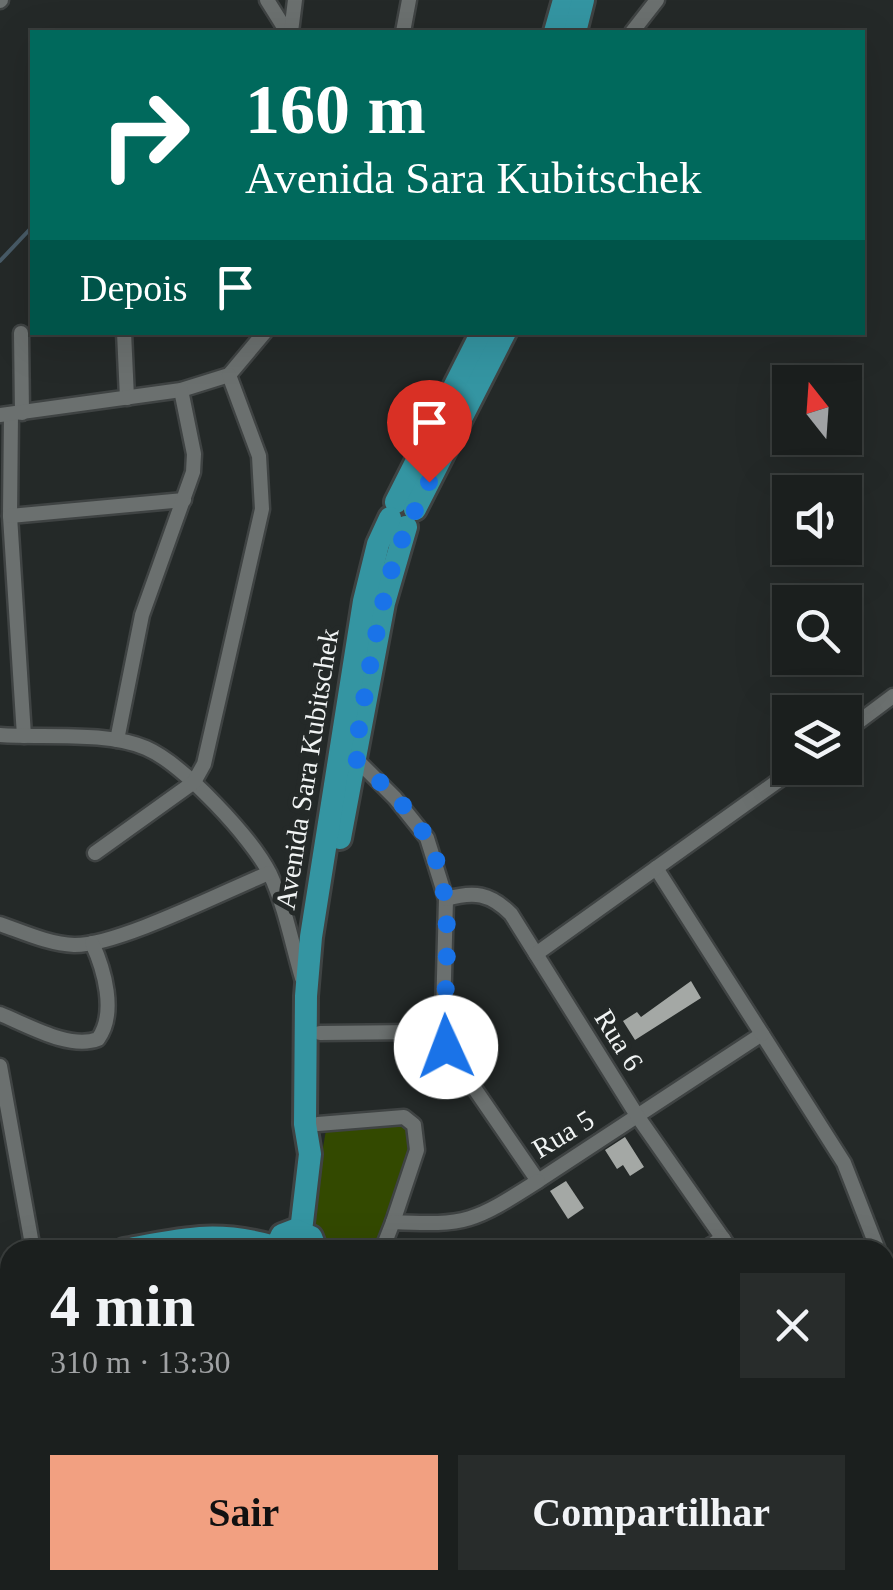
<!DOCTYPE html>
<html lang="pt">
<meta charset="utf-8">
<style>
body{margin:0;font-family:Georgia,serif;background:#282c2b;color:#f1f3f6;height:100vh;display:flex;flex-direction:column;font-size:38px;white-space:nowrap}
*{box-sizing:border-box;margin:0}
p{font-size:32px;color:#a0a2a4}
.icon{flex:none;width:55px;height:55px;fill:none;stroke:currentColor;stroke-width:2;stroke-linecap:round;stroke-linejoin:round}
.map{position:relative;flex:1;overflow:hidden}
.panel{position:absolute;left:0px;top:1240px;width:895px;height:350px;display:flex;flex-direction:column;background:#1b1f1e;border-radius:30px 30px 0 0;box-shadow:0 10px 40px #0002,0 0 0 2px #393d3c}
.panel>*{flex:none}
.top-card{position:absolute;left:30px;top:30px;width:835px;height:305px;border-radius:0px;box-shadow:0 10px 40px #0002,0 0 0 2px #393d3c;background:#00695c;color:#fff;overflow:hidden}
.needle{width:65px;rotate:343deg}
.controls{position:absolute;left:772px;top:365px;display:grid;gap:20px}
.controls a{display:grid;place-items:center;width:90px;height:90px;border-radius:0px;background:#1b1f1e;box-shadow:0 10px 40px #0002,0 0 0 2px #393d3c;font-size:50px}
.pin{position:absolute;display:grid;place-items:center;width:85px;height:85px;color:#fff;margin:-102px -42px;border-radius:50% 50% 50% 0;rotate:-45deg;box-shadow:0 0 10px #0007}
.pin .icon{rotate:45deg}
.me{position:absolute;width:110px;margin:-55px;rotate:358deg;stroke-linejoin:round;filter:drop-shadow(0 0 8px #0008)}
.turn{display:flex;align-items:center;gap:35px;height:210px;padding:0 50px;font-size:45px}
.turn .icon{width:130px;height:130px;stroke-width:2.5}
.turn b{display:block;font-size:70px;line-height:85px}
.then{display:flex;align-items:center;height:95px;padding:0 50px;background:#0003;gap:20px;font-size:38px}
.round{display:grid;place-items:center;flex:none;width:105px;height:105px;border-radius:0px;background:#282c2b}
.headline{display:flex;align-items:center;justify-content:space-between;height:170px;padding:0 50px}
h1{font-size:60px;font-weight:600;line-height:75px}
.button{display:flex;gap:20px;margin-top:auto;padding:20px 50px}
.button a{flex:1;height:115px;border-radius:0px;background:#f2a081;color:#111;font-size:40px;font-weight:600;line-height:115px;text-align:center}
.button a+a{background:#282c2b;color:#f1f3f6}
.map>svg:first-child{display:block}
.green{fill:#334900}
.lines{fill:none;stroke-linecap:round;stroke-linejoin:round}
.stream{stroke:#485b67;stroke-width:4}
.building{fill:#a4a8a5}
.minor-casing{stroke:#3f4343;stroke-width:19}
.tertiary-casing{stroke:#3f4343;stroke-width:22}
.primary-casing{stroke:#3f4343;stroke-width:28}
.minor{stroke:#6b706f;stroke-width:14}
.tertiary{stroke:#6b706f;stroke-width:18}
.primary{stroke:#3495a2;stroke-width:22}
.route{stroke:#1a73e8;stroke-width:18;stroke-dasharray:0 32.4}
.labels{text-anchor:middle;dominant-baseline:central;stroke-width:10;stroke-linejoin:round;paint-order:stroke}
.street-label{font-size:28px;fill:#f1f4f4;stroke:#242928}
</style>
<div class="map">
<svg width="893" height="1590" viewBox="0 0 893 1590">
<rect width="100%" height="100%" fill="#242928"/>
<!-- green -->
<polygon class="green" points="404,1123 413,1145 378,1250 338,1250 317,1232 313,1207 326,1130"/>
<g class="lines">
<!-- stream -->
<polyline class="stream" points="0,261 32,227"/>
</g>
<!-- building -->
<g class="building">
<polygon points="691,981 701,998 635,1040 623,1021 637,1012 641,1017"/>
<polygon points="625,1137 644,1167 630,1176 623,1165 617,1169 605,1150"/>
<polygon points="566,1181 584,1208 568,1219 550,1191"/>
</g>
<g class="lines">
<!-- minor casing -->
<g class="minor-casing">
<g id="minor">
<polyline points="267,0 287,32"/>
<polyline points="0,1 1,0"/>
<polyline points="291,32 295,0"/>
<polyline points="403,32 409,0"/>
<polyline points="632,32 657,0"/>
<polyline points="124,332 127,398"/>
<polyline points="21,333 22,413"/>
<polyline points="229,375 265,332"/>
<polyline points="11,414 10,516 24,736"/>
<polyline points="0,415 181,390 229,375"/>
<polyline points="10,516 184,500"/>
<polyline points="845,732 893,696"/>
<path d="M0,735C43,738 107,731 146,748C183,764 252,838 270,874C285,906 292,944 302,978"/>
<polyline points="117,740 142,615 193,472 194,454 181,390"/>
<polyline points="354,757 395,798 427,838 446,899 443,1015 446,1047 538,1181 762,1034 844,1163 878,1250"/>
<polyline points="95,853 194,782 204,764 262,509 259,456 229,375"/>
<polyline points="656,868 762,1034"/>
<path d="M446,899C474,891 490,893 511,914L638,1117L731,1250"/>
<path d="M0,924C23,932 49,944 74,945C117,946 225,891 269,873"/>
<polyline points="536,954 796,768"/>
<path d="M0,1014C28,1025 69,1050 98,1039C117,1013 104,969 92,943"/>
<polyline points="320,1033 416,1032 446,1047"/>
<polyline points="0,1066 33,1250"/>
<polyline points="318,1124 404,1117 414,1125 417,1150 393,1222"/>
<path d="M382,1250L393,1222C468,1226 475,1221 538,1181"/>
<polyline points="703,1250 723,1238"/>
<polyline points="885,1269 893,1289"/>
<polyline points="885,1305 893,1300"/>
<polyline points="386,1580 389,1590"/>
<polyline points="524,1580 528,1590"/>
<polyline points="38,1590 49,1580"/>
</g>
</g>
<!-- tertiary casing -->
<g class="tertiary-casing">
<polyline id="tertiary" points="260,1580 261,1590"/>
</g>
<!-- primary casing -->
<g class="primary-casing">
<g id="primary">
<polyline points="555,32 564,0"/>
<polyline points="575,32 583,0"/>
<polyline points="396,502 482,332"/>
<polyline points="415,509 505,332"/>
<polyline points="340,838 384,603 406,527"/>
<polyline points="301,1231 310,1154 305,1124 306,996 311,937 364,601 378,544 390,518"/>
<path d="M124,1250C183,1239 216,1230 275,1247"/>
<polyline points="275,1250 282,1235 295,1230 311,1237 316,1250"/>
<polyline points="0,1275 10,1273"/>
</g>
</g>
<!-- minor -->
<use href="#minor" class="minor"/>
<!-- tertiary -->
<use href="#tertiary" class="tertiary"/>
<!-- primary -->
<use href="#primary" class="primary"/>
</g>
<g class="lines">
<!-- route -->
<path class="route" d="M429,482L415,509L414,520C386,546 363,711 354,757C379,782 410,807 427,839C460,901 441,979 446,1047"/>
</g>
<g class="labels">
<!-- street labels -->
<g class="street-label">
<text transform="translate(307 769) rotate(-81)">Avenida Sara Kubitschek</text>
<text transform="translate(619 1040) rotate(58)">Rua 6</text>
<text transform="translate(563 1134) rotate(-31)">Rua 5</text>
</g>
</g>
</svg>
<div class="controls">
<a><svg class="needle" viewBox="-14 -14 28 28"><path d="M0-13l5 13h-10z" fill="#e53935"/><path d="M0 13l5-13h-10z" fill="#a0a2a4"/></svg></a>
<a><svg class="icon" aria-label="sound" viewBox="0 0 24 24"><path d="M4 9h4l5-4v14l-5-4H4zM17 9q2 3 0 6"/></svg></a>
<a><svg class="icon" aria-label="search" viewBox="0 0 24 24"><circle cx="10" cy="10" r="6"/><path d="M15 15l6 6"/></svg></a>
<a><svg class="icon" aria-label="layers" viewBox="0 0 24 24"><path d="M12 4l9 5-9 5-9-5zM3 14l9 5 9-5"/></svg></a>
</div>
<div class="pin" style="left:429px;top:482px;background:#d93025"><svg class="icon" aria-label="arrive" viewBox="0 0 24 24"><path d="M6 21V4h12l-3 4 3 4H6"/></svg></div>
<svg class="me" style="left:446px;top:1047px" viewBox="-20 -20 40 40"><circle r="19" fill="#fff"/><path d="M0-13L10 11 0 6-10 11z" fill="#1a73e8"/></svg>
<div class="top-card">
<div class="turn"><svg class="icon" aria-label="right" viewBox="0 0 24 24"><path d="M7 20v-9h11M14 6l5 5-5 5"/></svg><div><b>160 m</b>Avenida Sara Kubitschek</div></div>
<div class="then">Depois<svg class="icon" aria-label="arrive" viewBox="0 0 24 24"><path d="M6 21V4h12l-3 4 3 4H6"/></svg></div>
</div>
<section class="panel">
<div class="headline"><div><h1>4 min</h1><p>310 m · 13:30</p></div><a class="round"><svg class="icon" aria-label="close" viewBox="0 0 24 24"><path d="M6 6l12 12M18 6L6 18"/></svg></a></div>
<div class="button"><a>Sair</a><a>Compartilhar</a></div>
</section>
</div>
